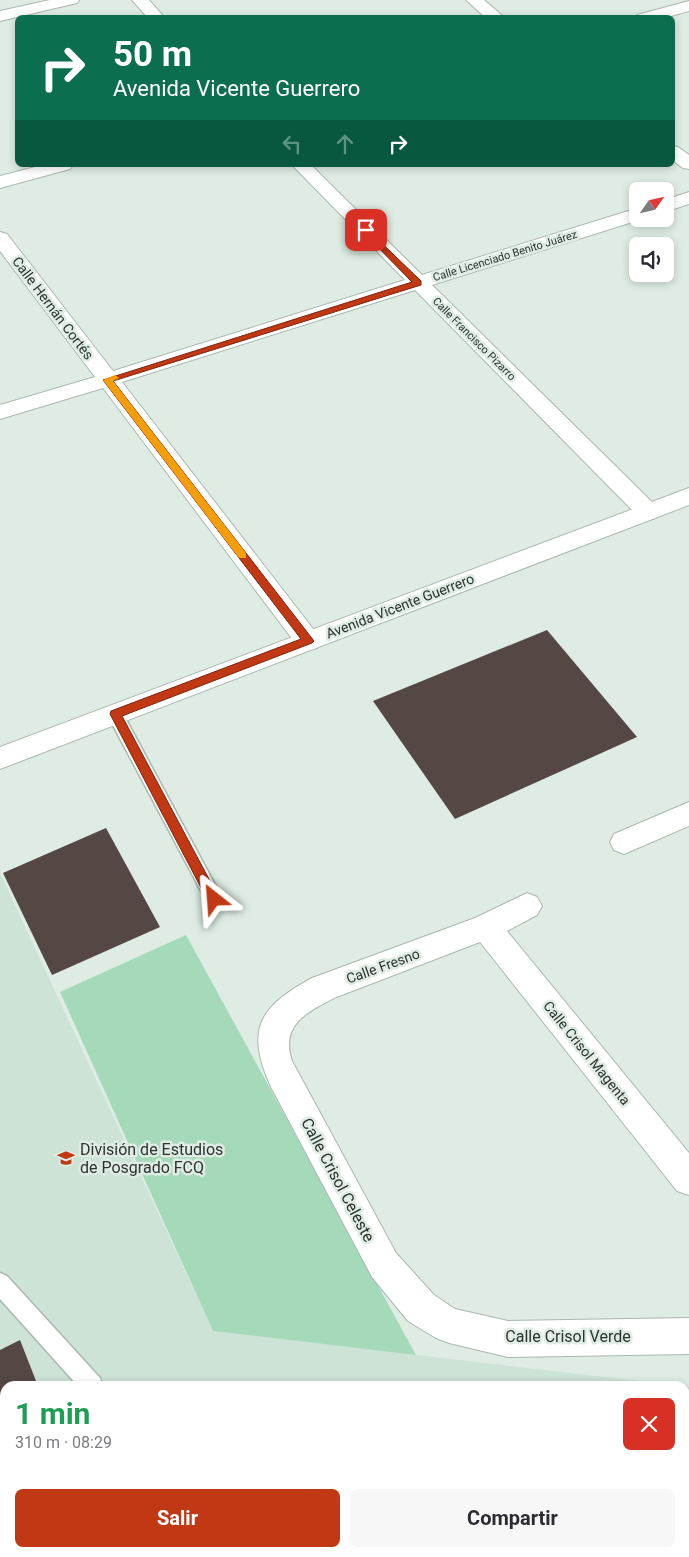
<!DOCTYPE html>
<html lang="es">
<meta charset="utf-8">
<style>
body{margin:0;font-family:Roboto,sans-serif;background:#f7f7f7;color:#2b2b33;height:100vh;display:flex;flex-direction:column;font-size:19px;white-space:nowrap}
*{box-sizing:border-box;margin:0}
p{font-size:16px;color:#7c7c81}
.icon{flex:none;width:28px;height:28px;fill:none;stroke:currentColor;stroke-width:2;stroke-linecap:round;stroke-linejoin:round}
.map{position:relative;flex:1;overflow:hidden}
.side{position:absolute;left:0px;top:1381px;width:690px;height:176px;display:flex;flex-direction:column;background:#fff;border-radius:15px 15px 0 0;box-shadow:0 2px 8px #0003}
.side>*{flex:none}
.banner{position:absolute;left:15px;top:15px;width:660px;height:152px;border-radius:8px;box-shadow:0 2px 8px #0003;background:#0b6e4f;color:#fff;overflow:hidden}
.needle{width:32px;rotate:56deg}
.buttons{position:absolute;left:629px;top:182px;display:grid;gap:10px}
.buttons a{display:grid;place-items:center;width:45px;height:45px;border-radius:8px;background:#fff;box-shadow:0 2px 8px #0003;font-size:25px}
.pin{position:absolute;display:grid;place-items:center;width:42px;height:42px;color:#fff;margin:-21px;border-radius:10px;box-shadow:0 2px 8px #0006}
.me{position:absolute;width:55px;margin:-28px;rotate:332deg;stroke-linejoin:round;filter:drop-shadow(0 0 4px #0008)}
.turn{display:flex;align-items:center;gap:18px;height:105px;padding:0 15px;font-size:22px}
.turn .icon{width:65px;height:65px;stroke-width:2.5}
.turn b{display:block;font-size:35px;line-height:42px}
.lanes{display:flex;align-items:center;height:48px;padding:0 15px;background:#0003;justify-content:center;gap:25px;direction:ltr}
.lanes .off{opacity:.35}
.round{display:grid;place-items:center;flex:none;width:52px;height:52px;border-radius:8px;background:#f7f7f7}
.headline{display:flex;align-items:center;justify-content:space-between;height:85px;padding:0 15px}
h1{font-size:30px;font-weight:700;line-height:38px;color:#1e9e55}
.action{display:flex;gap:10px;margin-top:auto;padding:10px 15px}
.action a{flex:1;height:58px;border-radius:8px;background:#c13814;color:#fff;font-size:20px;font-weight:700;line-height:58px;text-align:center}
.action a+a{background:#f7f7f7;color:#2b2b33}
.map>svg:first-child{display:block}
.built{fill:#cde3d5;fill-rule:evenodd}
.green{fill:#a4dab9}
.building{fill:#554744}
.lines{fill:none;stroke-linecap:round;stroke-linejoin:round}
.service-casing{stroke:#aab8af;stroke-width:3}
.minor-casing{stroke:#aab8af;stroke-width:2}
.secondary-casing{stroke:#aab8af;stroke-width:2}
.service{fill:#fff;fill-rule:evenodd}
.minor{fill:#fff;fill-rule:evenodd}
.secondary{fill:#fff;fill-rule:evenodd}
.route{fill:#c13814;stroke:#7d240d}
.slow{fill:#f59e0b}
.labels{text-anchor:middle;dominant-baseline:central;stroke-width:5;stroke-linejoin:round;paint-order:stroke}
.far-street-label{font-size:11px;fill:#2e3330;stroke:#deece3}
.street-label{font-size:14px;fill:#2e3330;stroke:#deece3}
.near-poi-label{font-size:16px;fill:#2e3330;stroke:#deece3;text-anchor:start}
.near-street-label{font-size:16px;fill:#2e3330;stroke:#deece3}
</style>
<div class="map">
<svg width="689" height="1557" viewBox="0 0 689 1557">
<rect width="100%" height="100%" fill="#deece3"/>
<!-- built -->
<path class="built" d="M0,873L213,1331L689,1387V1557H0ZM5,1386H685V1552H5Z"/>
<!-- green -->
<polygon class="green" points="186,935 416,1355 213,1331 60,992"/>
<!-- building -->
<g class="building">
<polygon points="547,630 637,737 455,819 373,701"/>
<polygon points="106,828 160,927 52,975 3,873"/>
<polygon points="20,1340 38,1386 5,1386 5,1552 147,1552 147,1554 142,1557 0,1557 0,1350"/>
</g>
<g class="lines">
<!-- service casing -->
<g class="service-casing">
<g id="service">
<polygon points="115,708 121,710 220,894 223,899 220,904 214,906 208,904 107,714 109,710"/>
<polygon points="0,1273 7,1276 100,1378 103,1386 78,1386 0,1299"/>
<polygon points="685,1442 689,1443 689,1465 685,1464"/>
<polygon points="164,1552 187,1552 189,1557 165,1557"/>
<polygon points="250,1552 276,1552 278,1557 252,1557"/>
<polygon points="350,1552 380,1552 378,1557 348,1557"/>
</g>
</g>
<!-- minor casing -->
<g class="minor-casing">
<g id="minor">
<polygon points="50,0 79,0 77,3 0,21 0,11"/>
<polygon points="132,0 149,0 165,18 148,18"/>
<polygon points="466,0 484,0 505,18 486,18"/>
<polygon points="689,1 689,11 664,18 635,18 637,15"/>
<polygon points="672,146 678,147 689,155 689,169 683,168 672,160"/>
<polygon points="43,165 73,165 70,169 0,188 0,176"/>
<polygon points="292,165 311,165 422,275 638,208 638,219 642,219 432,285 656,506 660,512 656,518 648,520 640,518 415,290 122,382 317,634 321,641 317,648 308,650 299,648 103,388 0,419 0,405 95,377 0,251 0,232 7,234 113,371 405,280"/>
<polygon points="689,192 689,204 665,212 665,200"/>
<polygon points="689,802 689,826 624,854 614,850 610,842 614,834"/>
<path d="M527,893L537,897L542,906L537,915L507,931L689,1153V1195L677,1191L480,942L334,998C306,1013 280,1025 292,1061L396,1253L434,1295L455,1309L508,1321L689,1318V1354L508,1357L449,1343L436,1338L408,1321L372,1277L271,1087C245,1029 259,1007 312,978L475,918Z"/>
</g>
</g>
<!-- secondary casing -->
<g class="secondary-casing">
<polygon id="secondary" points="689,488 689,505 0,769 0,747"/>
</g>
<!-- service -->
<use href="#service" class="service"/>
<!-- minor -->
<use href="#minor" class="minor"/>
<!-- secondary -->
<use href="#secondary" class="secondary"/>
</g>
<!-- route -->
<polygon class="route" points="366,228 421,281 421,285 113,381 314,641 312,643 122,716 218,896 220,899 218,903 214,905 209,903 110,714 111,711 301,639 103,380 412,282 363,232 363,229"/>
<!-- slow -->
<polygon class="slow" points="115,375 119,378 113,381 246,553 246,558 239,558 103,380"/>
<!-- icons -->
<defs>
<g id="university-bare" transform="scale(1.35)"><path d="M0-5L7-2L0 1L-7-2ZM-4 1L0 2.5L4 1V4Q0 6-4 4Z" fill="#c13814" stroke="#deece3" stroke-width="2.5" paint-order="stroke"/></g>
</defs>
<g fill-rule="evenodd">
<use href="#university-bare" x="66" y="1158"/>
</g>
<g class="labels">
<!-- far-street labels -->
<g class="far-street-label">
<text transform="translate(505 256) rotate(-17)">Calle Licenciado Benito Juárez</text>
<text transform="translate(474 339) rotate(45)">Calle Francisco Pizarro</text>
</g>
<!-- street labels -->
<g class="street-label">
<text transform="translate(53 308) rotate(53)">Calle Hernán Cortés</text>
<text transform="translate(400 606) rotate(-21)">Avenida Vicente Guerrero</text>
<text transform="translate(383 966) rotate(-20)">Calle Fresno</text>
<text transform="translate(587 1053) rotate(51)">Calle Crisol Magenta</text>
</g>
<!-- near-poi labels -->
<g class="near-poi-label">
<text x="80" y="1149">División de Estudios<tspan x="80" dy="18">de Posgrado FCQ</tspan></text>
</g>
<!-- near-street labels -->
<g class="near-street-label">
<text transform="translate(338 1180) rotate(62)">Calle Crisol Celeste</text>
<text x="568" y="1336">Calle Crisol Verde</text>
</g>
</g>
</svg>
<div class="buttons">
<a><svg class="needle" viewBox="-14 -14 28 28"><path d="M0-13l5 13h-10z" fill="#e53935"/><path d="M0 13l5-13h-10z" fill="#7c7c81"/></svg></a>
<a><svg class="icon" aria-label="sound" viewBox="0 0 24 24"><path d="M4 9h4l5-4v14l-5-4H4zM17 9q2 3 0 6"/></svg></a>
</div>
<div class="pin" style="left:366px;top:230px;background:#d93025"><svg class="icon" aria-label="arrive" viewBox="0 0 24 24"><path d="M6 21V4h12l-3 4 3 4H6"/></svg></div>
<svg class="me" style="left:214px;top:899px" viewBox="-20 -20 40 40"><path d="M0-17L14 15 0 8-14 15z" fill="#c13814" stroke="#fff" stroke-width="4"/></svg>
<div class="banner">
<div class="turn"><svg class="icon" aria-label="right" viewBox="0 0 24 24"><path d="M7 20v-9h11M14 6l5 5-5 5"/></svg><div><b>50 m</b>Avenida Vicente Guerrero</div></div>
<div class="lanes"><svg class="icon off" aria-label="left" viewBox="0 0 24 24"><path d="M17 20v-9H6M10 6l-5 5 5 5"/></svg><svg class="icon off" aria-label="ahead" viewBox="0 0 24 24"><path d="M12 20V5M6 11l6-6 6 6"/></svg><svg class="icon" aria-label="right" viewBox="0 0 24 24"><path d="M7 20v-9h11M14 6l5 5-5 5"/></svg></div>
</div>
<section class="side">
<div class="headline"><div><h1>1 min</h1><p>310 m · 08:29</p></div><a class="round" style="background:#d93025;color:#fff"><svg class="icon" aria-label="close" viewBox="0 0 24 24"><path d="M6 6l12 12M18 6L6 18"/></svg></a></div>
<div class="action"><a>Salir</a><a>Compartir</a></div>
</section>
</div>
